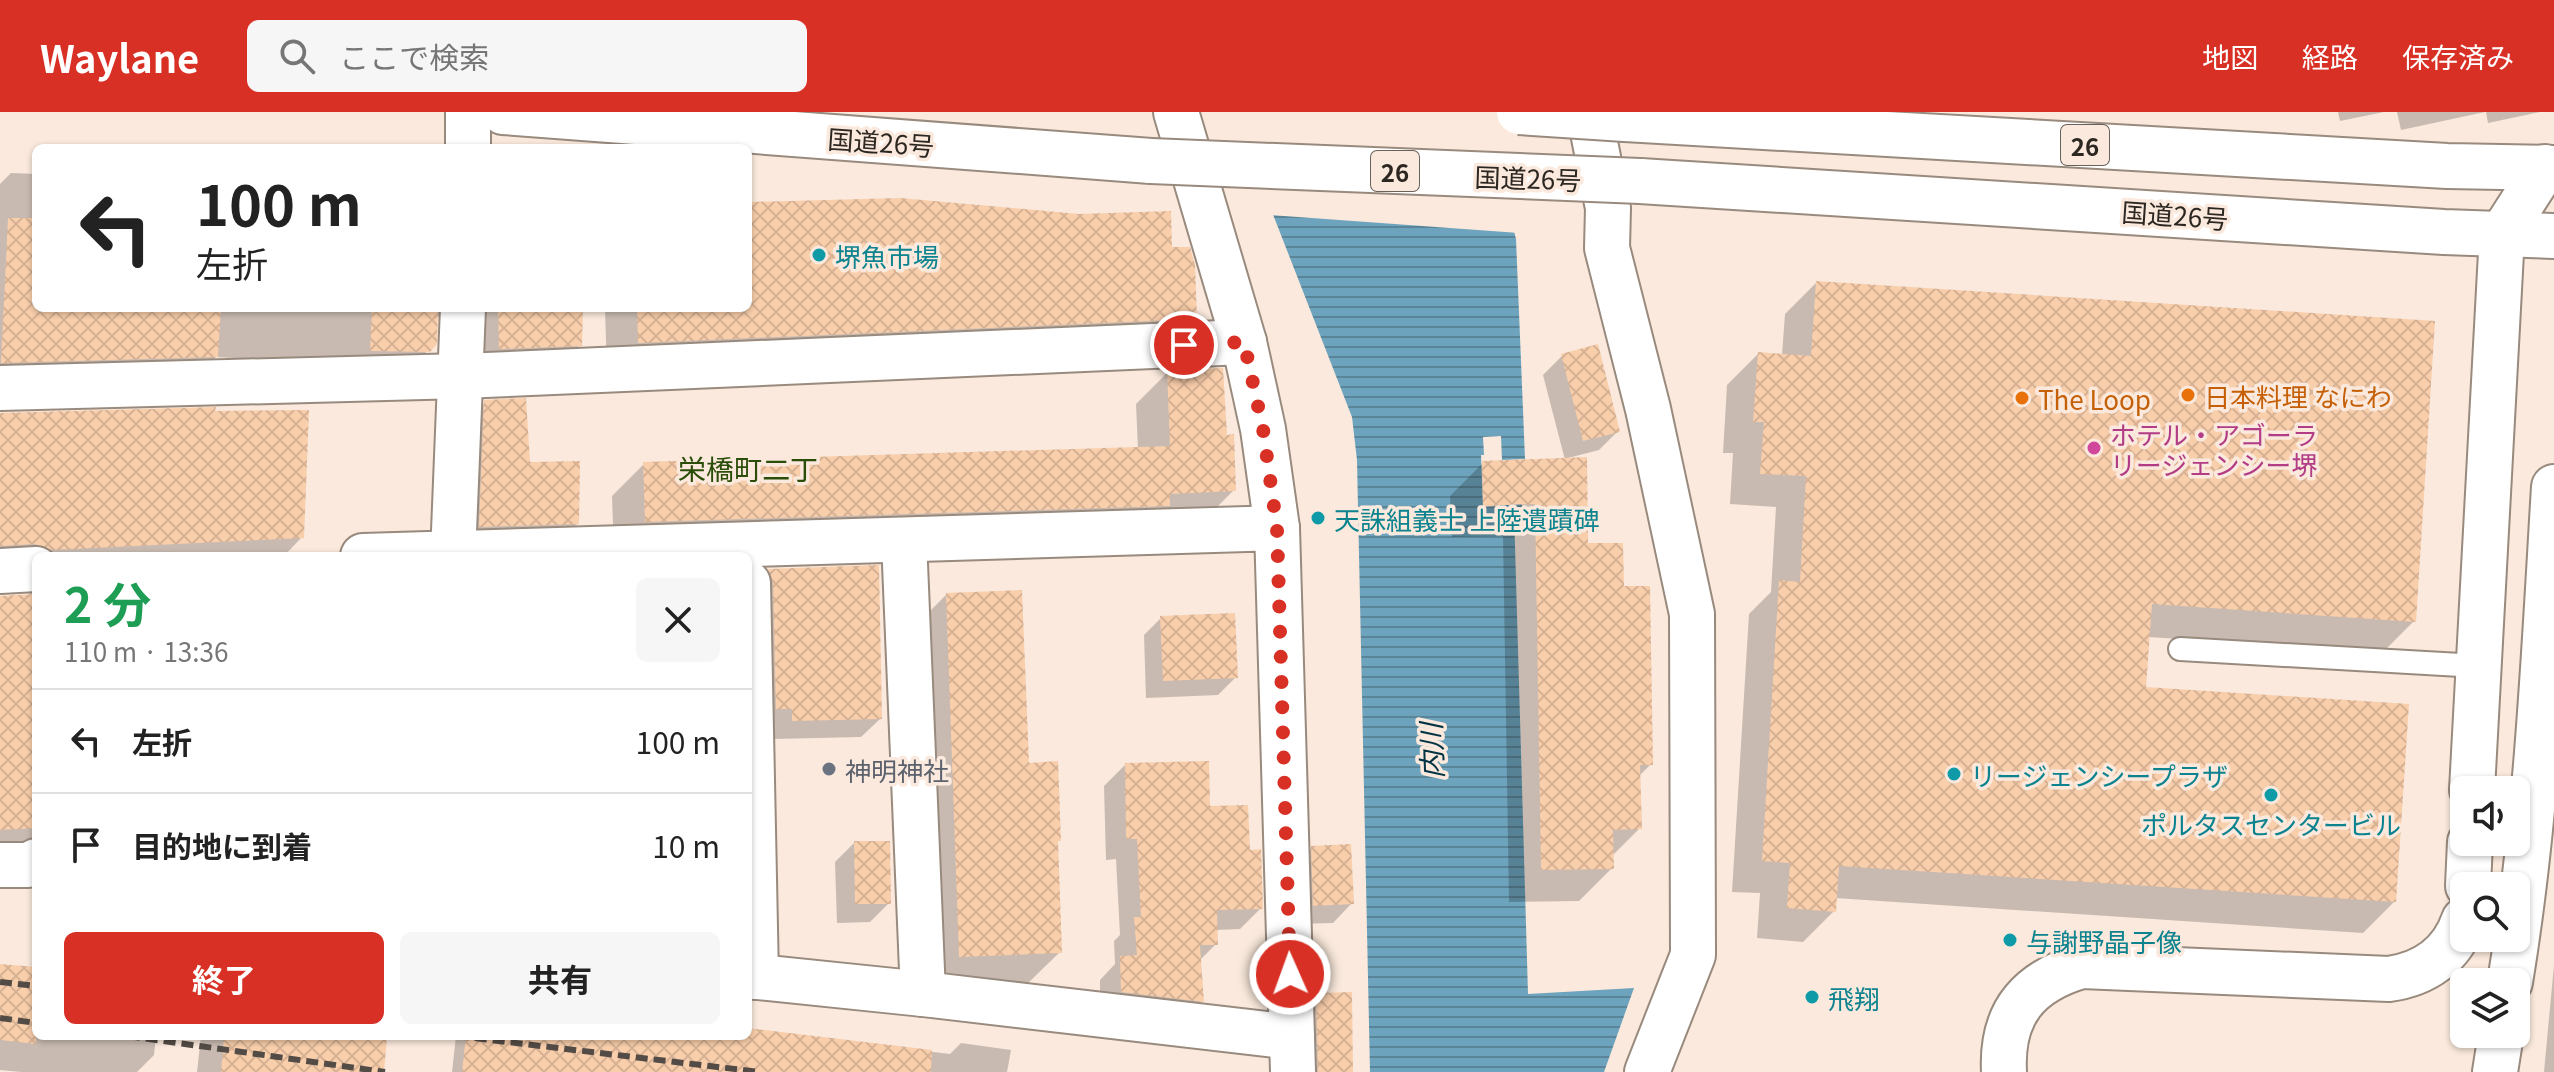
<!DOCTYPE html>
<html lang="ja">
<meta charset="utf-8">
<style>
body{margin:0;font-family:Georgia,"Noto Sans JP",serif;background:#f6f6f6;color:#222;height:100vh;display:flex;flex-direction:column;font-size:30px;white-space:nowrap}
*{box-sizing:border-box;margin:0}
p{font-size:26px;color:#767676}
.icon{flex:none;width:44px;height:44px;fill:none;stroke:currentColor;stroke-width:2;stroke-linecap:round;stroke-linejoin:round}
.map{position:relative;flex:1;overflow:hidden}
.drawer{position:absolute;left:32px;top:440px;width:720px;height:488px;display:flex;flex-direction:column;background:#fff;border-radius:12px;box-shadow:0 2px 6px #0004}
.drawer>*{flex:none}
.top-card{position:absolute;left:32px;top:32px;width:720px;height:168px;border-radius:12px;box-shadow:0 2px 6px #0004;background:#fff;color:#222;overflow:hidden}
.buttons{position:absolute;left:2450px;top:664px;display:grid;gap:16px}
.buttons a{display:grid;place-items:center;width:80px;height:80px;border-radius:12px;background:#fff;box-shadow:0 2px 6px #0004;font-size:40px}
.pin{position:absolute;display:grid;place-items:center;width:68px;height:68px;color:#fff;margin:-34px;border:4px solid #fff;border-radius:50%;box-shadow:0 2px 8px #0007}
.me{position:absolute;width:88px;margin:-44px;rotate:358deg;stroke-linejoin:round;filter:drop-shadow(0 0 6px #0008)}
.turn{display:flex;align-items:center;gap:28px;height:168px;padding:0 32px;font-size:36px}
.turn .icon{width:104px;height:104px;stroke-width:2.5}
.turn b{display:block;font-size:56px;line-height:68px}
.round{display:grid;place-items:center;flex:none;width:84px;height:84px;border-radius:12px;background:#f6f6f6}
.overview{display:flex;align-items:center;justify-content:space-between;height:136px;padding:0 32px}
h1{font-size:48px;font-weight:700;line-height:60px;color:#1e9e55}
.button{display:flex;gap:16px;margin-top:auto;padding:16px 32px}
.button a{flex:1;height:92px;border-radius:12px;background:#d93025;color:#fff;font-size:32px;font-weight:700;line-height:92px;text-align:center}
.button a+a{background:#f6f6f6;color:#222}
ul{padding:0;list-style:none}
li{display:flex;align-items:center;gap:24px;height:104px;padding:0 32px;border-top:2px solid #e0e0e0}
li div{flex:1}
li b{display:block;font-size:30px}
li em{font-style:normal}
header{display:flex;align-items:center;gap:48px;box-sizing:border-box;height:112px;padding:0 40px;background:#d93025;color:#fff}
header strong{font-size:38px}
nav{display:flex;gap:44px;margin-inline-start:auto;font-size:28px}
.search{width:560px;height:72px;background:#f6f6f6;display:flex;align-items:center;gap:20px;box-sizing:border-box;padding:0 28px;border-radius:12px;color:#767676;font-size:30px}
.map>svg:first-child{display:block}
.water{fill:url(#water-rules)}
.pier{fill:#fae9dc}
.shadow{fill:#0003}
.building{fill:url(#building-cross-hatch)}
.lines{fill:none;stroke-linecap:round;stroke-linejoin:round}
.lane-casing{stroke:#998a7e;stroke-width:26}
.street-casing{stroke:#998a7e;stroke-width:48}
.secondary-casing{stroke:#998a7e;stroke-width:48}
.highway-casing{stroke:#998a7e;stroke-width:48}
.lane{stroke:#fff;stroke-width:22}
.street{stroke:#fff;stroke-width:44}
.secondary{stroke:#fff;stroke-width:44}
.highway{stroke:#fff;stroke-width:44}
.rail{stroke:#534b45;stroke-width:6;stroke-dasharray:12 6;stroke-linecap:butt}
.highway-bridge-casing{stroke:#998a7e;stroke-width:48;stroke-linecap:butt}
.highway-bridge{stroke:#fff;stroke-width:44}
.route{stroke:#d93025;stroke-width:14;stroke-dasharray:0 25.2}
.culture-dot{fill:#0f9aa8;stroke:#fae9dc;stroke-width:3}
.food-dot{fill:#e8710a;stroke:#fae9dc;stroke-width:3}
.hotel-dot{fill:#d1479c;stroke:#fae9dc;stroke-width:3}
.worship-dot{fill:#6b7280;stroke:#fae9dc;stroke-width:3}
.labels{text-anchor:middle;dominant-baseline:central;stroke-width:7;stroke-linejoin:round;paint-order:stroke}
.shield{fill:#fae9dc;stroke:#6a615a;stroke-width:2}
.shield-label{font-size:24px;font-weight:bold;fill:#2d2722}
.street-label{font-size:26px;fill:#2d2722;stroke:#fae9dc}
.culture-label{font-size:26px;fill:#0d838f;stroke:#fae9dc;text-anchor:start}
.food-label{font-size:26px;fill:#c56008;stroke:#fae9dc;text-anchor:start}
.hotel-label{font-size:26px;fill:#b23c85;stroke:#fae9dc;text-anchor:start}
.worship-label{font-size:26px;fill:#5b616d;stroke:#fae9dc;text-anchor:start}
.neighbourhood-label{font-size:28px;fill:#2b4d0a;stroke:#fae9dc}
.water-label{font-size:28px;font-style:italic;fill:#013345;stroke:#fae9dc}
</style>
<header>
<strong>Waylane</strong>
<div class="search"><svg class="icon" aria-label="search" viewBox="0 0 24 24"><circle cx="10" cy="10" r="6"/><path d="M15 15l6 6"/></svg>ここで検索</div>
<nav><a>地図</a><a>経路</a><a>保存済み</a></nav>
</header>
<div class="map">
<svg width="2554" height="960" viewBox="0 0 2554 960">
<defs>
<pattern id="water-rules" width="6" height="5" patternUnits="userSpaceOnUse" patternTransform="scale(2)"><rect width="6" height="5" fill="#6da3bc"/><path d="M0 2.5h6" fill="none" stroke="#5a8598"/></pattern>
<pattern id="building-cross-hatch" width="8" height="8" patternUnits="userSpaceOnUse" patternTransform="scale(2)"><rect width="8" height="8" fill="#f9ceab"/><path d="M0 0l8 8M0 8l8-8" fill="none" stroke="#d6b193"/></pattern>
</defs>
<rect width="100%" height="100%" fill="#fae9dc"/>
<!-- water -->
<polygon class="water" points="1233,0 1484,0 1516,127 1525,347 1502,348 1501,324 1483,325 1484,343 1481,343 1483,395 1500,394 1500,384 1522,383 1522,398 1514,399 1528,882 1634,876 1604,960 1370,960 1357,348 1352,305"/>
<!-- pier -->
<polygon class="pier" points="1229,0 1488,0 1519,121 1269,103"/>
<!-- shadow -->
<g class="shadow">
<polygon points="2338,0 2384,0 2340,9"/>
<polygon points="2397,0 2485,0 2401,18"/>
<polygon points="2486,0 2540,0 2488,11"/>
<polygon points="11,61 36,62 36,196 460,196 443,206 436,204 428,238 396,271 340,252 216,245 184,277 0,281 0,72"/>
<polygon points="748,92 1170,137 1195,206 1163,238 607,262 605,196 748,196"/>
<polygon points="1816,171 2414,509 2383,540 2148,525 2144,577 2394,790 2363,821 1835,786 1834,799 1803,830 1757,826 1760,781 1732,780 1749,502 1771,480 1776,395 1730,392 1733,341 1723,341 1727,273 1758,242 1782,243 1785,202"/>
<polygon points="465,196 581,196 580,233 548,265 468,269"/>
<polygon points="1562,244 1618,319 1599,338 1568,346 1586,433 1622,476 1651,652 1639,664 1640,716 1612,744 1612,756 1579,789 1509,790 1503,424 1452,425 1450,384 1483,351 1565,348 1543,263"/>
<polygon points="1168,260 1225,325 1234,378 1202,410 614,441 612,384 644,352 1138,337 1136,292"/>
<polygon points="486,290 528,352 577,412 557,431 461,434 466,309"/>
<polygon points="0,302 302,425 284,444 36,444 36,744 0,745 0,486 31,484 27,473 0,461"/>
<polygon points="769,459 880,607 861,625 774,627 774,615 758,615 750,477"/>
<polygon points="946,483 1027,653 1059,728 1056,732 1060,840 1027,872 928,877 914,515"/>
<polygon points="1161,506 1236,565 1218,583 1146,586 1144,523"/>
<polygon points="1125,653 1209,696 1248,740 1261,796 1240,817 1216,818 1216,832 1199,849 1202,889 1180,910 1100,901 1100,868 1115,852 1114,829 1120,823 1116,747 1106,748 1104,674"/>
<polygon points="854,731 889,791 870,810 837,811 835,750"/>
<polygon points="1312,736 1352,791 1333,811 1295,812 1293,755"/>
<polygon points="2554,853 2554,960 2544,960"/>
<polygon points="0,854 36,857 36,924 156,924 154,943 137,960 21,960 0,958"/>
<polygon points="1317,883 1351,960 1299,960 1297,902"/>
<polygon points="748,918 950,942 961,931 1011,938 1007,960 452,960 456,924 748,924"/>
<polygon points="201,924 385,924 382,960 197,960"/>
</g>
<!-- building -->
<g class="building">
<polygon points="900,86 1079,102 1171,99 1172,135 1190,135 1195,153 1197,207 638,231 637,196 748,196 748,90"/>
<polygon points="8,106 36,106 36,196 221,196 218,245 1,251"/>
<polygon points="1816,169 2435,209 2416,510 2152,492 2146,575 2409,592 2396,790 1839,754 1836,800 1787,796 1790,751 1762,749 1779,468 1800,470 1806,364 1760,362 1764,310 1753,310 1758,240 1811,244"/>
<polygon points="372,196 438,196 437,232 430,240 370,239"/>
<polygon points="498,196 583,196 582,234 499,237"/>
<polygon points="1598,232 1620,320 1583,329 1561,242"/>
<polygon points="1223,256 1227,323 1234,322 1236,379 1170,382 1170,394 645,410 643,350 1170,334 1167,258"/>
<polygon points="526,286 530,350 580,349 579,412 479,415 484,288"/>
<polygon points="216,295 215,299 309,298 304,426 51,438 35,432 0,434 0,301"/>
<polygon points="1587,345 1588,431 1623,431 1624,474 1650,474 1653,653 1640,653 1642,717 1613,718 1614,757 1541,758 1535,392 1483,394 1482,349"/>
<polygon points="879,453 882,607 792,609 792,597 776,597 773,470 768,457"/>
<polygon points="1022,478 1029,651 1058,649 1061,729 1058,729 1062,841 959,845 946,481"/>
<polygon points="36,482 36,716 0,718 0,484"/>
<polygon points="1235,501 1238,566 1163,569 1160,504"/>
<polygon points="1209,649 1210,694 1248,693 1250,738 1261,737 1263,797 1217,798 1218,833 1200,833 1204,890 1121,880 1120,844 1137,843 1134,805 1141,805 1137,727 1126,727 1125,651"/>
<polygon points="854,729 890,729 891,792 855,792"/>
<polygon points="1351,732 1354,792 1313,794 1311,734"/>
<polygon points="0,852 36,855 36,932 0,928"/>
<polygon points="1352,880 1353,960 1318,960 1316,881"/>
<polygon points="748,916 932,938 931,960 462,960 466,924 748,924"/>
<polygon points="224,924 387,924 384,960 221,960"/>
</g>
<g class="lines">
<!-- lane casing -->
<g class="lane-casing">
<polyline id="lane" points="2180,537 2478,554"/>
</g>
<!-- street casing -->
<g class="street-casing">
<g id="street">
<polyline points="1589,0 1608,96 1607,136 1648,297 1692,502 1693,843 1647,960"/>
<polyline points="468,36 468,0"/>
<polyline points="0,276 462,264 1244,230"/>
<polyline points="904,428 923,882"/>
<polyline points="363,444 1277,416 1293,960"/>
<polyline points="453,444 463,196"/>
<polyline points="0,459 36,457"/>
<polyline points="748,471 756,865"/>
<polyline points="2472,678 2502,122 2545,55"/>
<polyline points="0,753 29,753 36,749"/>
<polyline points="2468,774 2470,730"/>
<polyline points="748,864 923,882 1292,925"/>
<path d="M2510,870C2537,707 2544,540 2554,375"/>
<path d="M2004,960C2001,902 2027,870 2082,854L2389,867C2425,862 2452,843 2464,808"/>
<polyline points="2495,960 2501,922"/>
</g>
</g>
<!-- secondary casing -->
<g class="secondary-casing">
<polyline id="secondary" points="1176,0 1244,230 1263,317 1277,416"/>
</g>
<!-- highway casing -->
<g class="highway-casing">
<g id="highway">
<polyline points="503,0 1151,49"/>
<polyline points="1625,7 2447,54 2554,56"/>
<polyline points="1640,69 2444,120 2554,124"/>
</g>
</g>
<!-- lane -->
<use href="#lane" class="lane"/>
<!-- street -->
<use href="#street" class="street"/>
<!-- secondary -->
<use href="#secondary" class="secondary"/>
<!-- highway -->
<use href="#highway" class="highway"/>
<!-- rail -->
<g class="rail">
<polyline points="0,870 36,874"/>
<polyline points="0,906 36,911"/>
<polyline points="128,924 385,960"/>
<polyline points="457,924 760,960"/>
</g>
<!-- highway-bridge casing -->
<g class="highway-bridge-casing">
<g id="highway-bridge">
<polyline points="1519,0 1625,7"/>
<polyline points="1151,49 1640,69"/>
</g>
</g>
<!-- highway-bridge -->
<use href="#highway-bridge" class="highway-bridge"/>
</g>
<g class="lines">
<!-- route -->
<polyline class="route" points="1184,233 1244,230 1263,317 1277,416 1290,862"/>
</g>
<!-- markers -->
<g class="culture-dot">
<circle cx="819" cy="143" r="8"/>
<circle cx="1318" cy="406" r="8"/>
<circle cx="1954" cy="662" r="8"/>
<circle cx="2271" cy="683" r="8"/>
<circle cx="2010" cy="828" r="8"/>
<circle cx="1812" cy="885" r="8"/>
</g>
<g class="food-dot">
<circle cx="2188" cy="283" r="8"/>
<circle cx="2022" cy="286" r="8"/>
</g>
<circle class="hotel-dot" cx="2094" cy="336" r="8"/>
<circle class="worship-dot" cx="829" cy="657" r="8"/>
<g class="labels">
<!-- shield labels -->
<g class="shield">
<rect x="2061" y="13" width="48" height="40" rx="6"/>
<rect x="1371" y="39" width="48" height="40" rx="6"/>
</g>
<g class="shield-label">
<text x="2085" y="33">26</text>
<text x="1395" y="59">26</text>
</g>
<!-- street labels -->
<g class="street-label">
<text transform="translate(881 29) rotate(4)">国道26号</text>
<text transform="translate(1528 65) rotate(2)">国道26号</text>
<text transform="translate(2175 102) rotate(4)">国道26号</text>
</g>
<!-- culture labels -->
<g class="culture-label">
<text x="835" y="143">堺魚市場</text>
<text x="1334" y="406">天誅組義士 上陸遺蹟碑</text>
<text x="1970" y="662">リージェンシープラザ</text>
<text x="2271" y="711" text-anchor="middle">ポルタスセンタービル</text>
<text x="2026" y="828">与謝野晶子像</text>
<text x="1828" y="885">飛翔</text>
</g>
<!-- food labels -->
<g class="food-label">
<text x="2204" y="283">日本料理 なにわ</text>
<text x="2038" y="286">The Loop</text>
</g>
<!-- hotel labels -->
<g class="hotel-label">
<text x="2110" y="321">ホテル・アゴーラ<tspan x="2110" dy="30">リージェンシー堺</tspan></text>
</g>
<!-- worship labels -->
<g class="worship-label">
<text x="845" y="657">神明神社</text>
</g>
<!-- neighbourhood labels -->
<g class="neighbourhood-label">
<text x="748" y="356">栄橋町二丁</text>
</g>
<!-- water labels -->
<g class="water-label">
<text transform="translate(1430 639) rotate(-92)">内川</text>
</g>
</g>
</svg>
<div class="buttons">
<a><svg class="icon" aria-label="sound" viewBox="0 0 24 24"><path d="M4 9h4l5-4v14l-5-4H4zM17 9q2 3 0 6"/></svg></a>
<a><svg class="icon" aria-label="search" viewBox="0 0 24 24"><circle cx="10" cy="10" r="6"/><path d="M15 15l6 6"/></svg></a>
<a><svg class="icon" aria-label="layers" viewBox="0 0 24 24"><path d="M12 4l9 5-9 5-9-5zM3 14l9 5 9-5"/></svg></a>
</div>
<div class="pin" style="left:1184px;top:233px;background:#d93025"><svg class="icon" aria-label="arrive" viewBox="0 0 24 24"><path d="M6 21V4h12l-3 4 3 4H6"/></svg></div>
<svg class="me" style="left:1290px;top:862px" viewBox="-20 -20 40 40"><circle r="17" fill="#d93025" stroke="#fff" stroke-width="3"/><path d="M0-11L8 9 0 5-8 9z" fill="#fff"/></svg>
<div class="top-card">
<div class="turn"><svg class="icon" aria-label="left" viewBox="0 0 24 24"><path d="M17 20v-9H6M10 6l-5 5 5 5"/></svg><div><b>100 m</b>左折</div></div>
</div>
<section class="drawer">
<div class="overview"><div><h1>2 分</h1><p>110 m · 13:36</p></div><a class="round"><svg class="icon" aria-label="close" viewBox="0 0 24 24"><path d="M6 6l12 12M18 6L6 18"/></svg></a></div>
<ul>
<li><svg class="icon" aria-label="left" viewBox="0 0 24 24"><path d="M17 20v-9H6M10 6l-5 5 5 5"/></svg><div><b>左折</b></div><em>100 m</em></li>
<li><svg class="icon" aria-label="arrive" viewBox="0 0 24 24"><path d="M6 21V4h12l-3 4 3 4H6"/></svg><div><b>目的地に到着</b></div><em>10 m</em></li>
</ul>
<div class="button"><a>終了</a><a>共有</a></div>
</section>
</div>
